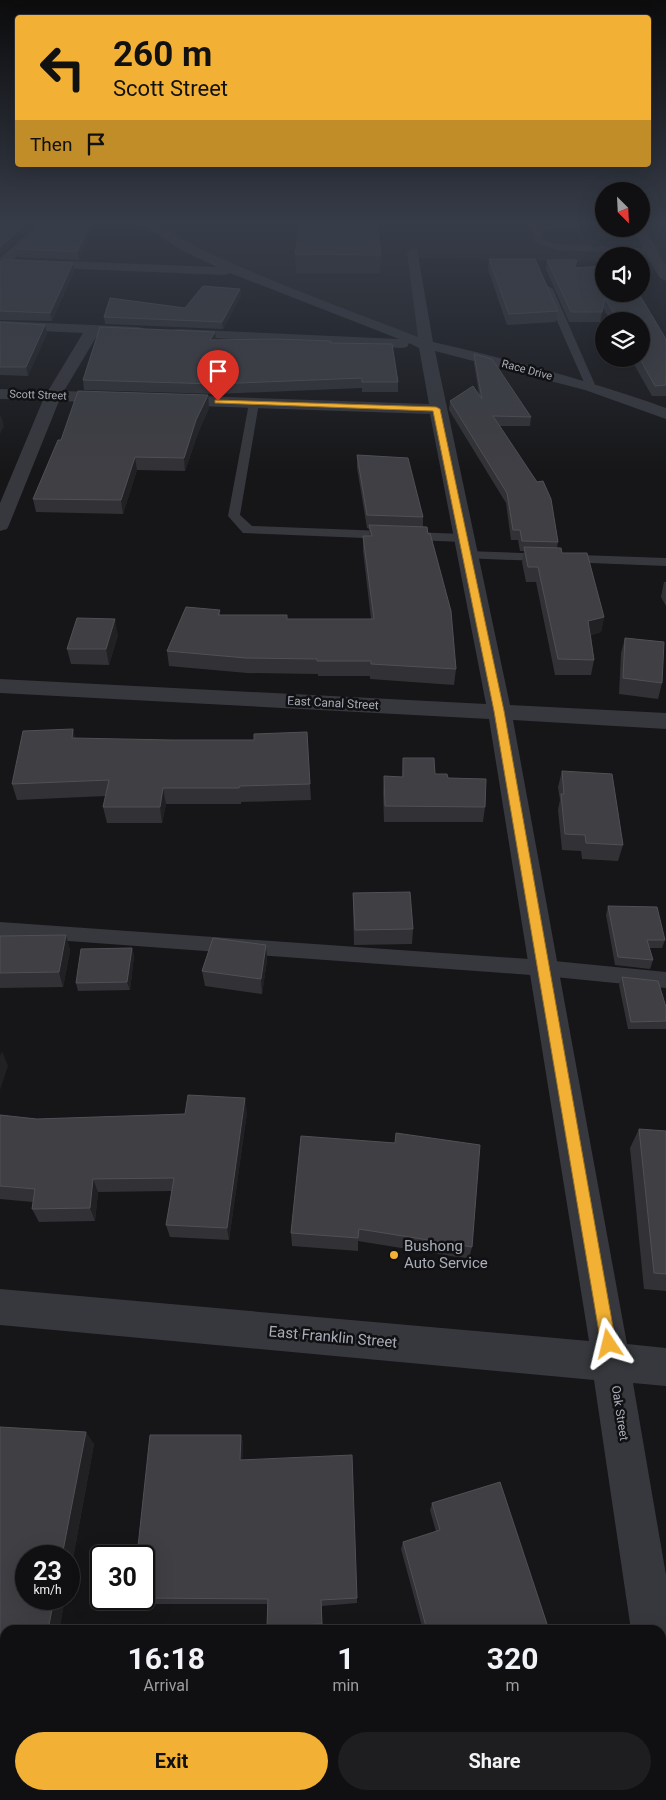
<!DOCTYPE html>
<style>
body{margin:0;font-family:Roboto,sans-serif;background:#1e1e20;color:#f1f3f6;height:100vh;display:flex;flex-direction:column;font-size:19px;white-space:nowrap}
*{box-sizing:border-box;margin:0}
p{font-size:16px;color:#9c9d9f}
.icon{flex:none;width:28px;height:28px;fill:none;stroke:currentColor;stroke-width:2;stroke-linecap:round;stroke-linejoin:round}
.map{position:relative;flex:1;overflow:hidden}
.details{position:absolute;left:0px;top:1625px;width:666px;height:175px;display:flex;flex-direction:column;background:#101012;border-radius:15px 15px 0 0;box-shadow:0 5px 20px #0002,0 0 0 1px #303032}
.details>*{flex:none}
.hud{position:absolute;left:15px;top:15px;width:636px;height:152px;border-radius:5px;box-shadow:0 5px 20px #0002,0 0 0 1px #303032;background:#f2b134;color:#111;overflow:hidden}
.needle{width:32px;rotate:156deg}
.tools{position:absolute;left:595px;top:182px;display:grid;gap:10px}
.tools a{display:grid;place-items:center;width:55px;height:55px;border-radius:50%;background:#101012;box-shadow:0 5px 20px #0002,0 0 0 1px #303032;font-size:25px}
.speed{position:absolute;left:15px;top:1545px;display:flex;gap:10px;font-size:25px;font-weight:700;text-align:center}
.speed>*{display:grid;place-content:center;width:65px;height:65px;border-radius:50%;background:#101012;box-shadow:0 5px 20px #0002,0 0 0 1px #303032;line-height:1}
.speed small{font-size:12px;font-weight:400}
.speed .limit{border:2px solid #111;border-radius:8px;background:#fff;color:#111}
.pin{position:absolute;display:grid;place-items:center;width:42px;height:42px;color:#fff;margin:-51px -21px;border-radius:50% 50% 50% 0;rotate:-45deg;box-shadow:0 0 5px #0007}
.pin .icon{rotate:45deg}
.me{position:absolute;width:55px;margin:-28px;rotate:350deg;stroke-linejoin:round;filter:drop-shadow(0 0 4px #0008)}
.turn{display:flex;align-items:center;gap:18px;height:105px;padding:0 15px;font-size:22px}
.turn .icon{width:65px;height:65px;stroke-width:2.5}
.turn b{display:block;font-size:35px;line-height:42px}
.then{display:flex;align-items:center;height:48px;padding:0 15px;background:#0003;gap:10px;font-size:19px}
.eta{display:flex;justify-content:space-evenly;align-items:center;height:85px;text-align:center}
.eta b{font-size:30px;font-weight:700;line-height:35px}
.action{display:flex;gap:10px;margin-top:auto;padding:10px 15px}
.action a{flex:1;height:58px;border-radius:30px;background:#f2b134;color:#111;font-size:20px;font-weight:700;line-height:58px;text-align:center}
.action a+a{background:#1e1e20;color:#f1f3f6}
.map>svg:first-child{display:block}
.built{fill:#222225}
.green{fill:#1c231d}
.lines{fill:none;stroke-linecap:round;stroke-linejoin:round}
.service{fill:#37383d;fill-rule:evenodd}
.minor{fill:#37383d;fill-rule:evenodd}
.wall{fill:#323236}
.shaded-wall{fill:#212124}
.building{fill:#3f3f44;stroke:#4f5156}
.route{fill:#f2b134;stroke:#9d7322}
.poi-dot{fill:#f2b134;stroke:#111113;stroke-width:2}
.labels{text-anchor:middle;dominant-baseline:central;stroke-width:5;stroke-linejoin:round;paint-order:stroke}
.far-street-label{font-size:11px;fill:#a8adb8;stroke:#111113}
.street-label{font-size:12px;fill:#a8adb8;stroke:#111113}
.near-poi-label{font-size:15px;fill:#a8adb8;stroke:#111113;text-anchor:start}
.near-street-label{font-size:15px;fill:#a8adb8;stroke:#111113}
</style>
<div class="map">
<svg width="666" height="1800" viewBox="0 0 666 1800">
<rect width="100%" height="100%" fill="#161618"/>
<!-- built -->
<polygon class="built" points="141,220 604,220 604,229 639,229 658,263 641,263 641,256 604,256 604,262 414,258 426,345 185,247"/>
<!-- green -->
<polygon class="green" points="641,220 666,220 666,271 639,229 641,229"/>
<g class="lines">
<!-- service -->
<g class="service">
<polygon points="583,220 601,220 597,222 540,231 542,240 557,244 653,249 657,252 653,255 557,250 534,242 533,227"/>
<polygon points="548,286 553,289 596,387 595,389 587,389 586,387 543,289"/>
<polygon points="254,400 259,403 240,515 252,526 463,534 470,538 463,542 243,533 228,516 249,403"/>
<polygon points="467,551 666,558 666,566 462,558 460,555"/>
<polygon points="0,922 544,960 666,972 666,988 544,976 0,936"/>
</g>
<!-- minor -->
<g class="minor">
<path d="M42,220H54L14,259L217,267L181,250L135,220C157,218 182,241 203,250C273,283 346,309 418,337L407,252L413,248L417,249L433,342C513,360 589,381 666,408V419L585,390L435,351L510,705L666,713V729L513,720L627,1344L666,1348V1386L633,1383L666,1575V1647L661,1649V1630H631L594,1380L0,1325V1289L589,1341L489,719L0,693V679L486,704L430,414L171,405L165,403L163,400L165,397L171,395L429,404L419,348L409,343L407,347L402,348L173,336L171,333L173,330L178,329L399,339L230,273L225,275L6,266L0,269V258Z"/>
<polygon points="641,226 645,229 666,266 666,281 659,277 633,229 641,229"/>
<polygon points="0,321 138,327 143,328 145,331 143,334 138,335 98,334 64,391 113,393 119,395 121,398 119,401 113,403 59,401 9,525 7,529 0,531 0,503 43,400 0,399 0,389 48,391 83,333 0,329"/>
<polygon points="661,1658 666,1660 666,1735 661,1733"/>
</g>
</g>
<!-- wall -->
<g class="wall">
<polygon points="48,220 96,220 79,260 18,257 17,249"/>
<polygon points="474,220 516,220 481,224"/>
<polygon points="295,254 381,255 380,273 296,273"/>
<polygon points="489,259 558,311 556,322 507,325 488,269"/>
<polygon points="547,260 577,260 576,267 666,339 666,396 652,396 631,359 641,359 641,321 611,321 603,308 600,322 569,322 546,269"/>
<polygon points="0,262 73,263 74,271 52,321 0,320"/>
<polygon points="240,289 241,296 223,329 105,324 104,317 185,308"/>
<polygon points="0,322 45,325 47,333 28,376 0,375"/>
<polygon points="215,332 216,340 331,343 398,382 398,392 362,392 362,388 216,394 84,390 83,380"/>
<polygon points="474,354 531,417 530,426 500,426 558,542 557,548 562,553 604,617 601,632 591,635 594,660 591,675 555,675 536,582 526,582 522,562 524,551 520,551 518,540 511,540 506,503 449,410 450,401 479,394 474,363"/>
<polygon points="208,395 209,408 198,433 185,471 137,470 123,514 36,512 33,499 61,440"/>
<polygon points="357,455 423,517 423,527 456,669 454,685 370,679 370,676 318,676 318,674 247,673 169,666 167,651 220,610 220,615 287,619 371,619 363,551 363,536 369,536 369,529 367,528 357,468"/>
<polygon points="664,582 666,582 666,606 661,597"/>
<polygon points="118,635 109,665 71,664 67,649"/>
<polygon points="625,638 662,683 658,699 619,694 621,653"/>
<polygon points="73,729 75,738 310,784 311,800 241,802 241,804 166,804 162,823 107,823 103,807 106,796 17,800 12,784"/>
<polygon points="403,758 435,774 448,778 485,807 483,822 384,822 383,792 384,776 402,777"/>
<polygon points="562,771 623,845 618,861 582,859 581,851 562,850 558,810 560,800 558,787"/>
<polygon points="353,893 413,929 412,944 354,945 353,909"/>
<polygon points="608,906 665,940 662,948 649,948 653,960 650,969 615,965 606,915"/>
<polygon points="66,935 70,951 63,987 0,988 0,936"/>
<polygon points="266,945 267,960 262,994 205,986 202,971"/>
<polygon points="132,948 134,956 130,990 78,991 76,983"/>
<polygon points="622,977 666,1007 666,1029 628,1029 619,985"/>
<polygon points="247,1112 229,1240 170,1237 166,1225 172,1191 98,1192 95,1221 39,1222 32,1209 33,1202 0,1199 0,1115 37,1119"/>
<polygon points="639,1129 666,1131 666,1291 644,1289 630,1148"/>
<polygon points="301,1136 472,1247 469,1259 358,1241 358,1251 292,1246 291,1233"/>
<polygon points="0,1427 94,1444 69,1580 69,1556 26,1599 65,1599 59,1630 5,1630 5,1696 0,1696"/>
<polygon points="241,1435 243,1444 242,1460 357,1598 357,1603 322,1606 322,1629 269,1630 267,1626 267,1604 138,1604 133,1599 144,1599 144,1556"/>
<polygon points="432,1503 549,1630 423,1630 401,1549 403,1542 436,1532 430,1510"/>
<rect x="456" y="1795" width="72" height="5"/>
</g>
<!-- shaded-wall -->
<g class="shaded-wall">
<polygon points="30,220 40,220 0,256 0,247"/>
<polygon points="92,220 96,220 79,260 77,252"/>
<polygon points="482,220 516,220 481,224"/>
<polygon points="73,263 74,271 52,321 50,313"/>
<polygon points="240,289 241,296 223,329 222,322"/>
<polygon points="45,325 47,333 28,376 26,367"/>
<polygon points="215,332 216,341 210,340"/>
<polygon points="208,395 209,408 198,433 185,471 184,458 196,420"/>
<polygon points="1,415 4,426 0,434 0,418"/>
<polygon points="135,457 137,470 123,514 121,500"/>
<polygon points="604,617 601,632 585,636 588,621"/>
<polygon points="115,619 118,635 109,665 106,649"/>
<polygon points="73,729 77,745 72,738"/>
<polygon points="163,788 166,804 162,823 160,807"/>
<polygon points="66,935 70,951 63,987 59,972"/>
<polygon points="266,945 267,960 262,994 261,979"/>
<polygon points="132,948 134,956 130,990 127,982"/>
<polygon points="2,1051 8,1066 0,1090 0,1056"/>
<polygon points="245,1098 247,1112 229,1240 227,1228"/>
<polygon points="93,1179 98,1192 95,1221 90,1208"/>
<polygon points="86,1432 94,1444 69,1580 69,1556 62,1556"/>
<polygon points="241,1435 243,1444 242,1469 240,1460"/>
<polygon points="54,1599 65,1599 59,1630 48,1630"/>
<polygon points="462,1625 459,1630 447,1630"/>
</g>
<!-- building -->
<g class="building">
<polygon points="0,220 30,220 0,247"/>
<polygon points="48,220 92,220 77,252 17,249"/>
<polygon points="301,220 376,220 381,255 295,254"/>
<polygon points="489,259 535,259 558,311 509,314"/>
<polygon points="5,260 73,263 50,313 0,311 0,262"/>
<polygon points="547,260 577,260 574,268 604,266 604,294 639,294 666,339 666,385 655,386 640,359 641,359 641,321 618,321 605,298 602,312 571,312"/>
<polygon points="203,286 240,289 222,322 104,317 110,298 185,308"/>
<polygon points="0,322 45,325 26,367 0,367"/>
<polygon points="100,327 215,332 210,340 276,339 331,341 330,343 392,344 398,382 362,382 362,378 215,384 83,380"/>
<polygon points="474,354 492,359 531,417 493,416 537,482 543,481 551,499 558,542 522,541 520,530 513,530 507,493 450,401 473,386 482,399"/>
<polygon points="78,391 208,395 196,420 184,458 135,457 121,500 33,499 58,440 61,440"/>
<polygon points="357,455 408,458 423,517 367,515"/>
<polygon points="369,525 427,527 428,534 430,533 451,611 456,669 371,664 371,661 317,661 317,659 246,658 167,651 186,607 220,610 218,615 287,615 287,619 374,619 363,536 372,536"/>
<polygon points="524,547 561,548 562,553 587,553 604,617 588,621 594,660 558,659 538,567 528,567"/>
<polygon points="77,618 115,619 106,649 67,649"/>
<polygon points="625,638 664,642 662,683 623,678"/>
<polygon points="73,729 72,738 172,740 254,740 254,734 307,732 310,784 240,786 239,788 163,788 160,807 103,807 109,780 12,784 23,731"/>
<polygon points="403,758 434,758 435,774 447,774 448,778 486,779 485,807 385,806 384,776 403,777"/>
<polygon points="562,771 612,774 623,845 586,843 585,835 565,834 561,794 564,794"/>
<polygon points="410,892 413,929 355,930 353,893"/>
<polygon points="608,906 657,907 665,940 647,940 653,960 618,957"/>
<polygon points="66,935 59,972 0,973 0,936"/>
<polygon points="213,938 266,945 261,979 202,971"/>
<polygon points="132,948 127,982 76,983 81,949"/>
<polygon points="622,977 658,981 666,1007 666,1021 631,1022"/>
<polygon points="188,1095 245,1098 227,1228 166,1225 174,1178 93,1179 90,1208 32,1209 35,1189 0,1186 0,1115 37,1119 185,1114"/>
<polygon points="639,1129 666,1131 666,1274 654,1273"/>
<polygon points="396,1133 480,1145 472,1247 359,1229 358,1238 291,1233 301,1136 395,1143"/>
<polygon points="0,1427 86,1432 62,1556 26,1556 26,1599 54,1599 48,1630 5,1630 5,1693 0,1692"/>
<polygon points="150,1435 241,1435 240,1460 352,1455 357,1598 321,1600 322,1624 267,1626 268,1599 144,1598 144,1556 137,1556"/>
<polygon points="500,1482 549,1630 464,1630 462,1625 447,1630 427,1630 403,1542 440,1530 432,1503"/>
<rect x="460" y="1795" width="68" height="5"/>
</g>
<!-- sky -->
<linearGradient id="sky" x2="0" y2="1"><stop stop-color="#0c0c0d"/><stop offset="0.47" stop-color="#363c48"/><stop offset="1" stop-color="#363c48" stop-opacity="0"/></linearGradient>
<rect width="666" height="472" fill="url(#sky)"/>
<!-- route -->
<polygon class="route" points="215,400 436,407 440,409 504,711 616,1344 614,1349 609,1352 603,1349 601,1344 494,711 433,411 218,403 215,403"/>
<!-- markers -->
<circle class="poi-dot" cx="394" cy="1255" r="5"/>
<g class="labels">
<!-- far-street labels -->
<g class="far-street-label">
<text transform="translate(527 370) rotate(15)">Race Drive</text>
<text transform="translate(38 395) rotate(2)">Scott Street</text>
</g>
<!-- street labels -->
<g class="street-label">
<text transform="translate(333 703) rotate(3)">East Canal Street</text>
<text transform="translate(620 1413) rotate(81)">Oak Street</text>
</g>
<!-- near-poi labels -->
<g class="near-poi-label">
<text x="404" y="1246">Bushong<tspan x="404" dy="17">Auto Service</tspan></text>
</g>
<!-- near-street labels -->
<g class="near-street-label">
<text transform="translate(333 1337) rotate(5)">East Franklin Street</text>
</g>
</g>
</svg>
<div class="tools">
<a><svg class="needle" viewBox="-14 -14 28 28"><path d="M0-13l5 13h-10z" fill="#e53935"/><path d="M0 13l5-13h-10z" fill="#9c9d9f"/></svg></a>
<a><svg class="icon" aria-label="sound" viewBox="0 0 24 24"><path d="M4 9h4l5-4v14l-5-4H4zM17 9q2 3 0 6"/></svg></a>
<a><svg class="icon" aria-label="layers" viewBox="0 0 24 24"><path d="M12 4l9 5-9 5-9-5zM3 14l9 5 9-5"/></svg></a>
</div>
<div class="speed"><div>23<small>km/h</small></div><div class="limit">30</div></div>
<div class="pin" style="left:218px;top:401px;background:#d93025"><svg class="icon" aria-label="arrive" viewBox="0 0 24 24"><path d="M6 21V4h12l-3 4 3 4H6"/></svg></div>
<svg class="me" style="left:609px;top:1344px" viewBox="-20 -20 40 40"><path d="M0-17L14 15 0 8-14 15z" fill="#f2b134" stroke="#fff" stroke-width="4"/></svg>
<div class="hud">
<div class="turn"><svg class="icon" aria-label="left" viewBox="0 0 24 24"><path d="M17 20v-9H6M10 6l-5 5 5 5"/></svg><div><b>260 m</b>Scott Street</div></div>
<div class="then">Then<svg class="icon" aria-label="arrive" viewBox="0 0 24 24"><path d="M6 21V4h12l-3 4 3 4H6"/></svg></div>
</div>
<section class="details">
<div class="eta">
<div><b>16:18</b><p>Arrival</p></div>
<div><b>1</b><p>min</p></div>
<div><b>320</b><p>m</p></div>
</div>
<div class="action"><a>Exit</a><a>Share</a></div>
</section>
</div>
